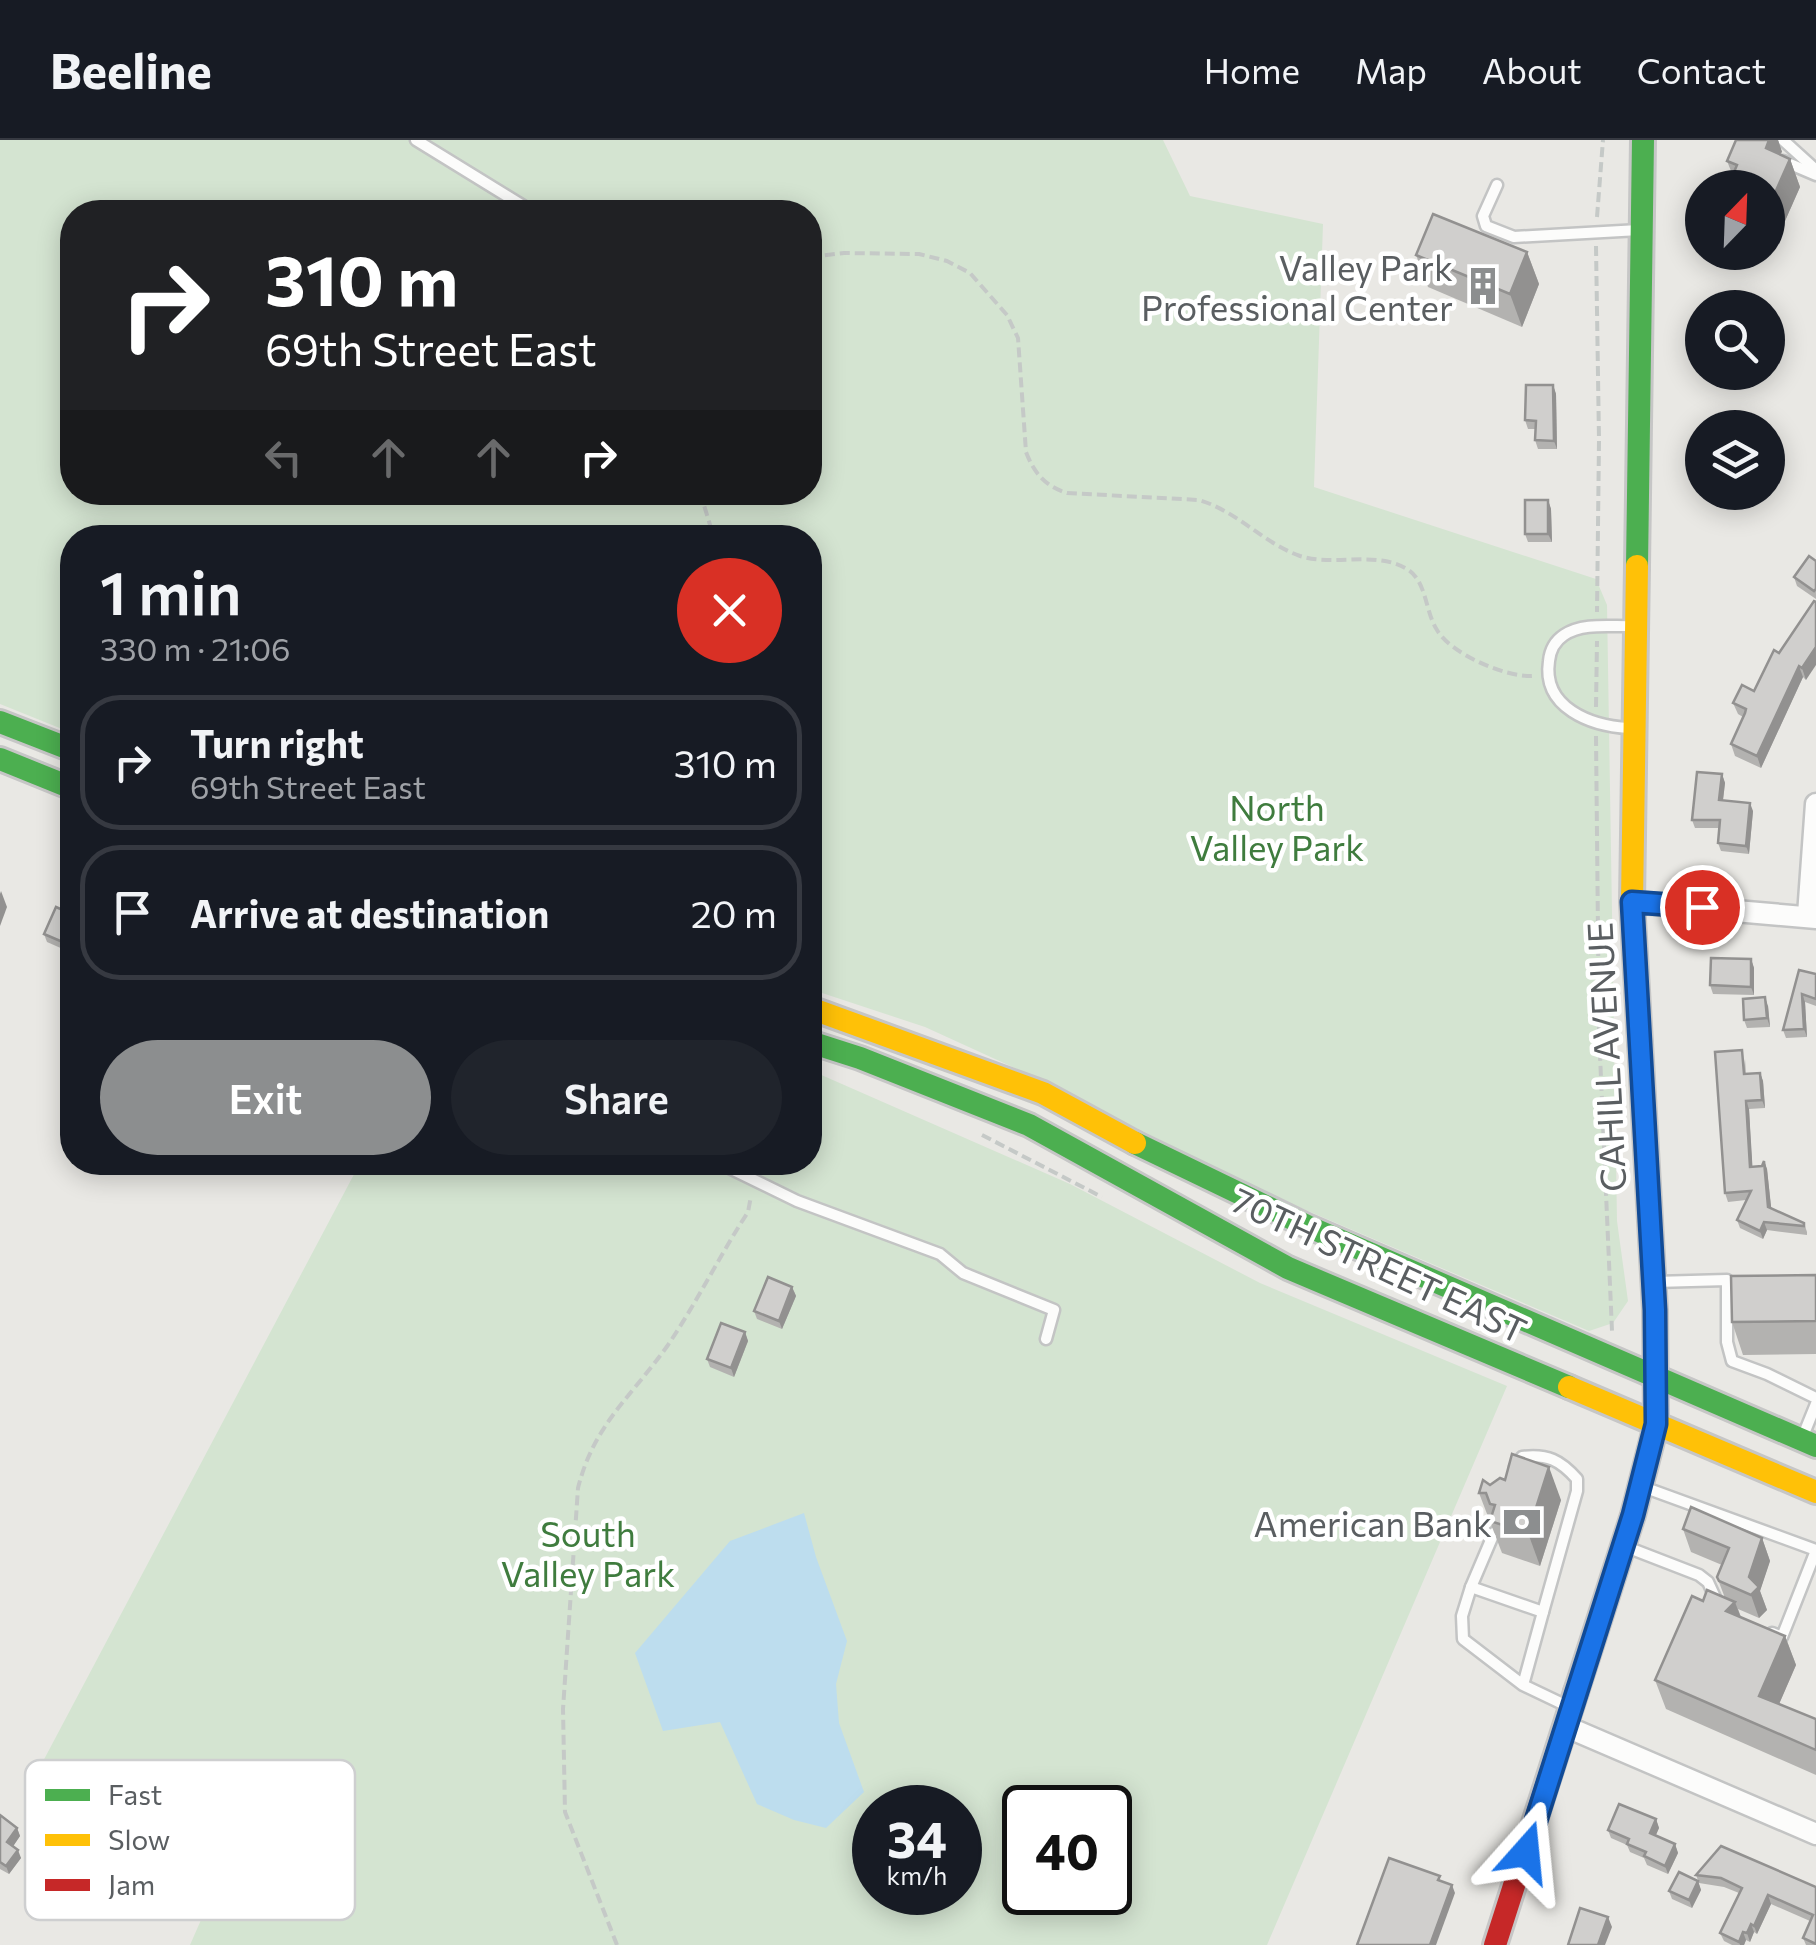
<!DOCTYPE html>
<meta charset="utf-8">
<style>
body{margin:0;font-family:Commissioner,sans-serif;background:#20242c;color:#f1f3f6;height:100vh;display:flex;flex-direction:column;font-size:38px;white-space:nowrap}
*{box-sizing:border-box;margin:0}
p{font-size:32px;color:#9ea1a6}
.icon{flex:none;width:55px;height:55px;fill:none;stroke:currentColor;stroke-width:2;stroke-linecap:round;stroke-linejoin:round}
.map{position:relative;flex:1;overflow:hidden}
.details{position:absolute;left:60px;top:385px;width:762px;height:650px;display:flex;flex-direction:column;background:#171b24;border-radius:40px;box-shadow:0 5px 25px #0003}
.details>*{flex:none}
.top-card{position:absolute;left:60px;top:60px;width:762px;height:305px;border-radius:40px;box-shadow:0 5px 25px #0003;background:#202124;color:#fff;overflow:hidden}
.needle{width:65px;rotate:23deg}
.fabs{position:absolute;left:1685px;top:30px;display:grid;gap:20px}
.fabs a{display:grid;place-items:center;width:100px;height:100px;border-radius:50%;background:#171b24;box-shadow:0 5px 25px #0003;font-size:50px}
.speed{position:absolute;left:852px;top:1645px;display:flex;gap:20px;font-size:50px;font-weight:700;text-align:center}
.speed>*{display:grid;place-content:center;width:130px;height:130px;border-radius:50%;background:#171b24;box-shadow:0 5px 25px #0003;line-height:1}
.speed small{font-size:25px;font-weight:400}
.speed .limit{border:5px solid #111;border-radius:15px;background:#fff;color:#111}
.pin{position:absolute;display:grid;place-items:center;width:85px;height:85px;color:#fff;margin:-42px;border:5px solid #fff;border-radius:50%;box-shadow:0 2px 10px #0007}
.me{position:absolute;width:110px;margin:-55px;rotate:18deg;stroke-linejoin:round;filter:drop-shadow(0 0 8px #0008)}
.turn{display:flex;align-items:center;gap:35px;height:210px;padding:0 40px;font-size:45px}
.turn .icon{width:130px;height:130px;stroke-width:2.5}
.turn b{display:block;font-size:70px;line-height:85px}
.lanes{display:flex;align-items:center;height:95px;padding:0 40px;background:#0003;justify-content:center;gap:50px;direction:ltr}
.lanes .off{opacity:.35}
.round{display:grid;place-items:center;flex:none;width:105px;height:105px;border-radius:52px;background:#20242c}
.head{display:flex;align-items:center;justify-content:space-between;height:170px;padding:0 40px}
h1{font-size:60px;font-weight:600;line-height:75px}
.button{display:flex;gap:20px;margin-top:auto;padding:20px 40px}
.button a{flex:1;height:115px;border-radius:60px;background:#8c8e8f;color:#fff;font-size:40px;font-weight:600;line-height:115px;text-align:center}
.button a+a{background:#20242c;color:#f1f3f6}
ul{padding:0;list-style:none}
li{display:flex;align-items:center;gap:30px;height:135px;margin:0 20px 15px;padding:0 20px;border:5px solid #363941;border-radius:40px}
li div{flex:1}
li b{display:block;font-size:38px}
li em{font-style:normal}
header{display:flex;align-items:center;gap:60px;box-sizing:border-box;height:140px;padding:0 50px;background:#171b24;border-bottom:2px solid #363941}
header strong{font-size:48px}
nav{display:flex;gap:55px;margin-inline-start:auto;font-size:35px}
.map>svg:first-child{display:block}
.green{fill:#d4e4d1;fill-rule:evenodd}
.water{fill:#bdddee}
.lines{fill:none;stroke-linecap:round;stroke-linejoin:round}
.lane-casing{stroke:#c3c4c4;stroke-width:15}
.street-casing{stroke:#c3c4c4;stroke-width:25}
.fast-casing{stroke:#c6c6c6;stroke-width:28}
.slow-casing{stroke:#c6c6c6;stroke-width:28}
.jam-casing{stroke:#c6c6c6;stroke-width:28}
.path{stroke:#c5c9c7;stroke-width:4;stroke-dasharray:10 5;stroke-linecap:butt}
.lane{stroke:#fcfcfb;stroke-width:10}
.street{stroke:#fcfcfb;stroke-width:20}
.fast{stroke:#4caf50;stroke-width:22}
.slow{stroke:#ffc107;stroke-width:22}
.jam{stroke:#c62828;stroke-width:22}
.wall{fill:#b3b2b0}
.shaded-wall{fill:#929190}
.building{fill:#d0cfcd;stroke:#929190;stroke-width:2.5}
.route-casing{stroke:#114b97;stroke-width:25}
.route{stroke:#1a73e8;stroke-width:18}
.labels{text-anchor:middle;dominant-baseline:central;stroke-width:9;stroke-linejoin:round;paint-order:stroke}
.poi-label{font-size:35px;fill:#5a5e61;stroke:#fff;text-anchor:end}
.park-label{font-size:35px;fill:#3f7c3e;stroke:#fff}
.street-label{font-size:35px;fill:#5a5e61;stroke:#fff}
.key{fill:#fff;stroke:#cecfd0;stroke-width:2.5}
.key-label{font-size:28px;fill:#5a5e61}
</style>
<header>
<strong>Beeline</strong>
<nav><a>Home</a><a>Map</a><a>About</a><a>Contact</a></nav>
</header>
<div class="map">
<svg width="1816" height="1805" viewBox="0 0 1816 1805">
<rect width="100%" height="100%" fill="#e9e8e4"/>
<!-- green -->
<g class="green">
<path d="M0,0H1163L1190,56L1323,84L1314,347L1596,439L1607,465L1617,1081L1628,1161L1613,1183L1589,1191L1266,1053L1030,935L925,887L810,849V398H72V593L0,564ZM72,72H810V352H72Z"/>
<path d="M810,930L1070,1044L1260,1143L1507,1246L1267,1805H190L215,1748L40,1627L360,1023L810,1022ZM875,1668H960V1752H875ZM1025,1668H1110V1752H1025Z"/>
</g>
<!-- water -->
<polygon class="water" points="804,1373 816,1417 847,1501 836,1544 839,1583 864,1652 826,1688 794,1680 757,1664 720,1582 663,1591 635,1513 730,1401"/>
<g class="lines">
<!-- lane casing -->
<g class="lane-casing">
<g id="lane">
<polyline points="416,0 533,72"/>
<polyline points="1783,0 1816,30"/>
<polyline points="1783,21 1816,35"/>
<polyline points="1497,45 1483,76 1486,86 1514,97 1639,90"/>
<path d="M1629,588C1591,586 1542,568 1549,521C1550,511 1555,501 1564,495C1583,482 1612,487 1634,486"/>
<polyline points="717,1022 797,1061 940,1114 963,1133 1054,1170 1046,1199"/>
<polyline points="1655,1142 1727,1140 1727,1202 1732,1221 1767,1234 1816,1258"/>
<polyline points="1803,1296 1816,1264"/>
<path d="M1515,1327L1522,1317C1548,1314 1560,1320 1577,1339V1351L1543,1472"/>
<polyline points="1646,1348 1816,1410"/>
<polyline points="1624,1406 1699,1435 1708,1442 1719,1466"/>
<polyline points="1471,1447 1494,1393"/>
<polyline points="1772,1493 1782,1497 1815,1413"/>
<polyline points="1523,1545 1543,1472 1471,1447 1462,1476 1463,1499 1523,1545 1567,1566"/>
</g>
</g>
<!-- street casing -->
<g class="street-casing">
<g id="street">
<polyline points="1632,762 1816,778"/>
<polyline points="1808,775 1816,664"/>
<polyline points="1567,1587 1816,1694"/>
</g>
</g>
<!-- fast casing -->
<g class="fast-casing">
<g id="fast">
<polyline points="1637,426 1643,0"/>
<polyline points="0,582 72,610"/>
<polyline points="0,619 72,648"/>
<polyline points="810,902 860,918 1029,985 1288,1128 1569,1247"/>
<polyline points="1135,1003 1307,1086 1816,1306"/>
<polyline points="1576,1552 1633,1375 1656,1285 1655,1170 1640,903"/>
</g>
</g>
<!-- slow casing -->
<g class="slow-casing">
<g id="slow">
<polyline points="1637,426 1632,762 1640,903"/>
<polyline points="810,868 1043,953 1135,1003"/>
<polyline points="1569,1247 1816,1352"/>
</g>
</g>
<!-- jam casing -->
<g class="jam-casing">
<polyline id="jam" points="1495,1805 1576,1552"/>
</g>
<!-- path -->
<g class="path">
<polyline points="1597,77 1603,0"/>
<polyline points="1596,106 1599,300 1597,472"/>
<path d="M810,117L844,113L919,114L947,121L970,133L1007,175L1018,198L1026,312C1034,333 1045,346 1067,353L1199,360C1237,371 1263,403 1300,416C1334,427 1375,410 1407,429C1427,441 1425,472 1437,490C1451,514 1505,537 1532,536"/>
<polyline points="700,352 714,398"/>
<polyline points="1596,567 1597,501"/>
<polyline points="1596,596 1599,892 1612,1191"/>
<polyline points="982,995 1102,1057"/>
<path d="M617,1805L565,1672L563,1569L578,1348C594,1284 632,1256 668,1205C697,1162 720,1115 748,1072L751,1056"/>
</g>
<!-- lane -->
<use href="#lane" class="lane"/>
<!-- street -->
<use href="#street" class="street"/>
<!-- fast -->
<use href="#fast" class="fast"/>
<!-- slow -->
<use href="#slow" class="slow"/>
<!-- jam -->
<use href="#jam" class="jam"/>
</g>
<!-- wall -->
<g class="wall">
<polygon points="1736,0 1778,0 1782,12 1780,14 1790,19 1800,47 1781,90 1768,84 1768,48 1731,48 1729,44 1733,36 1727,21"/>
<polygon points="1527,112 1539,144 1522,187 1428,147 1416,115"/>
<polygon points="1553,245 1556,254 1557,309 1538,309 1535,300 1535,289 1528,289 1525,280"/>
<polygon points="1548,360 1551,369 1552,402 1528,402 1525,394"/>
<polygon points="1816,421 1816,459 1797,446 1794,437"/>
<polygon points="1814,461 1806,540 1803,537 1761,628 1735,616 1731,604 1743,577 1738,574 1733,563 1754,551"/>
<polygon points="1722,634 1725,643 1723,660 1753,671 1749,714 1721,711 1718,703 1720,688 1695,688 1692,680"/>
<polygon points="72,774 72,813 47,802 44,794"/>
<polygon points="1751,819 1754,828 1754,855 1713,854 1710,845"/>
<polygon points="1799,830 1816,834 1816,866 1805,862 1807,897 1786,898 1783,890"/>
<polygon points="1768,866 1770,887 1747,888 1744,880"/>
<polygon points="1745,919 1746,934 1760,933 1763,941 1765,968 1749,969 1752,1027 1762,1026 1764,1021 1767,1029 1771,1068 1804,1083 1807,1092 1807,1095 1767,1090 1763,1099 1740,1088 1737,1080 1746,1060 1728,1062 1725,1053"/>
<polygon points="1816,1135 1816,1214 1743,1215 1732,1182"/>
<polygon points="792,1147 796,1156 782,1189 757,1179 754,1171"/>
<polygon points="745,1192 748,1201 734,1237 710,1227 707,1219"/>
<polygon points="1490,1345 1561,1360 1540,1426 1502,1413 1479,1353"/>
<polygon points="1683,1389 1762,1398 1770,1421 1760,1451 1767,1470 1759,1478 1738,1469 1741,1477 1785,1496 1796,1525 1779,1564 1816,1579 1816,1635 1666,1569 1655,1540 1703,1461 1725,1458 1717,1437 1722,1425 1691,1412"/>
<polygon points="0,1675 17,1688 20,1696 13,1706 21,1718 9,1734 0,1729"/>
<polygon points="1656,1679 1659,1688 1655,1696 1675,1704 1678,1713 1668,1734 1647,1725 1644,1718 1630,1712 1627,1705 1611,1698 1608,1690"/>
<polygon points="1696,1735 1816,1747 1816,1805 1806,1805 1803,1798 1810,1781 1771,1764 1757,1794 1754,1792 1750,1802 1746,1800 1744,1805 1732,1805 1724,1801 1720,1793 1739,1753 1724,1747 1699,1743"/>
<polygon points="1698,1741 1701,1750 1692,1768 1672,1759 1669,1751"/>
</g>
<!-- shaded-wall -->
<g class="shaded-wall">
<polygon points="1768,0 1778,0 1782,12 1775,18 1766,8"/>
<polygon points="1790,19 1800,47 1781,90 1771,62"/>
<polygon points="1527,112 1539,144 1522,187 1510,154"/>
<polygon points="1553,245 1556,254 1557,309 1554,301"/>
<polygon points="1548,360 1551,369 1552,402 1548,394"/>
<polygon points="1816,507 1816,525 1806,540 1802,528"/>
<polygon points="1799,526 1803,537 1761,628 1757,616"/>
<polygon points="1722,634 1725,643 1722,668 1719,660"/>
<polygon points="1750,663 1753,671 1749,714 1746,706"/>
<polygon points="1,751 7,767 0,786 0,754"/>
<polygon points="1751,819 1754,828 1754,855 1751,847"/>
<polygon points="1802,854 1805,862 1807,897 1804,889"/>
<polygon points="1765,857 1768,866 1770,887 1767,878"/>
<polygon points="1760,933 1763,941 1765,968 1762,960"/>
<polygon points="1746,961 1749,969 1753,1035 1750,1027"/>
<polygon points="1764,1021 1767,1029 1772,1075 1768,1067"/>
<polygon points="1764,1082 1767,1090 1763,1099 1760,1091"/>
<polygon points="792,1147 796,1156 782,1189 779,1181"/>
<polygon points="745,1192 748,1201 734,1237 731,1228"/>
<polygon points="1549,1327 1561,1360 1540,1426 1528,1393"/>
<polygon points="1762,1398 1770,1421 1760,1451 1767,1470 1759,1478 1751,1455 1749,1437"/>
<polygon points="1735,1462 1746,1491 1726,1471"/>
<polygon points="1785,1496 1796,1525 1770,1585 1759,1556"/>
<polygon points="1656,1679 1659,1688 1653,1702 1650,1693"/>
<polygon points="17,1688 20,1696 10,1711 7,1702"/>
<polygon points="1675,1704 1678,1713 1668,1734 1665,1726"/>
<polygon points="18,1710 21,1718 9,1734 6,1726"/>
<polygon points="1698,1741 1701,1750 1692,1768 1689,1760"/>
<polygon points="1452,1745 1455,1753 1436,1805 1430,1805"/>
<polygon points="1768,1755 1771,1764 1757,1794 1754,1786"/>
<polygon points="1608,1777 1612,1787 1605,1805 1598,1805"/>
<polygon points="1751,1784 1754,1792 1750,1802 1747,1793"/>
<polygon points="1743,1792 1746,1800 1744,1805 1740,1805 1739,1802"/>
</g>
<!-- building -->
<g class="building">
<polygon points="1736,0 1769,0 1766,8 1790,19 1771,62 1768,61 1768,48 1738,48 1729,44 1737,25 1727,21"/>
<polygon points="1433,74 1527,112 1510,154 1416,115"/>
<polygon points="1526,245 1553,245 1554,301 1535,300 1536,281 1525,280"/>
<rect x="1525" y="360" width="23" height="34"/>
<polygon points="1809,416 1816,421 1816,449 1814,451 1794,437"/>
<polygon points="1814,461 1816,462 1816,507 1802,528 1799,526 1757,616 1731,604 1745,573 1746,569 1733,563 1742,545 1754,551 1774,510 1779,513"/>
<polygon points="1697,632 1722,634 1719,660 1750,663 1746,706 1718,703 1720,680 1692,680"/>
<polygon points="56,767 72,774 72,806 44,794"/>
<polygon points="1711,818 1751,819 1751,847 1710,845"/>
<polygon points="1799,830 1816,834 1816,859 1802,854 1804,889 1783,890"/>
<polygon points="1765,857 1767,878 1744,880 1743,859"/>
<polygon points="1742,910 1744,934 1760,933 1762,960 1746,961 1750,1027 1762,1026 1764,1021 1768,1067 1804,1083 1804,1086 1764,1082 1760,1091 1737,1080 1751,1051 1725,1053 1715,912"/>
<polygon points="1816,1135 1816,1181 1732,1182 1731,1136"/>
<polygon points="768,1137 792,1147 779,1181 754,1171"/>
<polygon points="721,1183 745,1192 731,1228 707,1219"/>
<polygon points="1512,1314 1549,1327 1528,1393 1490,1381 1495,1365 1490,1364 1486,1353 1479,1353 1483,1340 1490,1345 1500,1338 1505,1340"/>
<polygon points="1691,1367 1762,1398 1749,1437 1759,1447 1751,1455 1719,1441 1717,1437 1729,1408 1683,1389"/>
<polygon points="1707,1450 1735,1462 1726,1471 1785,1496 1759,1556 1816,1579 1816,1610 1655,1540 1692,1456 1703,1461"/>
<polygon points="1619,1664 1656,1679 1650,1693 1675,1704 1665,1726 1644,1716 1646,1712 1627,1704 1629,1699 1608,1690"/>
<polygon points="0,1675 17,1688 7,1702 18,1710 6,1726 0,1722"/>
<polygon points="1721,1706 1816,1747 1816,1804 1803,1798 1813,1775 1768,1755 1754,1786 1751,1784 1747,1793 1743,1792 1739,1802 1720,1793 1742,1748 1721,1738 1696,1735"/>
<polygon points="1389,1718 1440,1736 1438,1740 1452,1745 1430,1805 1357,1805"/>
<polygon points="1679,1732 1698,1741 1689,1760 1669,1751"/>
<polygon points="1580,1768 1608,1777 1598,1805 1568,1805"/>
</g>
<g class="lines">
<!-- route casing -->
<g class="route-casing">
<polyline id="route" points="1526,1712 1633,1375 1656,1284 1655,1170 1632,762 1702,767"/>
</g>
<!-- route -->
<use href="#route" class="route"/>
</g>
<!-- icons -->
<defs>
<g id="building-bare" transform="scale(3)"><path d="M-4-6H4V6H1V3H-1V6H-4ZM-2.5-4.3h1.7v1.8h-1.7ZM.8-4.3h1.7v1.8H.8ZM-2.5-1h1.7V.8h-1.7ZM.8-1h1.7V.8H.8Z" fill="#8c8e8f" stroke="#fff" stroke-width="2.5" paint-order="stroke"/></g>
<g id="bank-bare" transform="scale(3)"><path d="M-6-4H6V4H-6ZM0-2.3a2.3 2.3 0 1 0 0 4.6a2.3 2.3 0 1 0 0-4.6Z" fill="#8c8e8f" stroke="#fff" stroke-width="2.5" paint-order="stroke"/></g>
</defs>
<g fill-rule="evenodd">
<use href="#building-bare" x="1483" y="146"/>
<use href="#bank-bare" x="1522" y="1382"/>
</g>
<g class="labels">
<!-- poi labels -->
<g class="poi-label">
<text x="1453" y="126">Valley Park<tspan x="1453" dy="40">Professional Center</tspan></text>
<text x="1492" y="1382">American Bank</text>
</g>
<!-- park labels -->
<g class="park-label">
<text x="1277" y="666">North<tspan x="1277" dy="40">Valley Park</tspan></text>
<text x="588" y="1392">South<tspan x="588" dy="40">Valley Park</tspan></text>
</g>
<!-- street labels -->
<g class="street-label">
<text transform="translate(1605 917) rotate(-93)">CAHILL AVENUE</text>
<text transform="translate(1380 1124) rotate(25)">70TH STREET EAST</text>
</g>
</g>
<!-- legend -->
<rect x="25" y="1620" width="330" height="160" rx="15" class="key"/>
<rect x="45" y="1649" width="45" height="12" fill="#4caf50"/>
<rect x="45" y="1694" width="45" height="12" fill="#ffc107"/>
<rect x="45" y="1739" width="45" height="12" fill="#c62828"/>
<g class="key-label">
<text x="108" y="1665">Fast</text>
<text x="108" y="1710">Slow</text>
<text x="108" y="1755">Jam</text>
</g>
</svg>
<div class="fabs">
<a><svg class="needle" viewBox="-14 -14 28 28"><path d="M0-13l5 13h-10z" fill="#e53935"/><path d="M0 13l5-13h-10z" fill="#9ea1a6"/></svg></a>
<a><svg class="icon" aria-label="search" viewBox="0 0 24 24"><circle cx="10" cy="10" r="6"/><path d="M15 15l6 6"/></svg></a>
<a><svg class="icon" aria-label="layers" viewBox="0 0 24 24"><path d="M12 4l9 5-9 5-9-5zM3 14l9 5 9-5"/></svg></a>
</div>
<div class="speed"><div>34<small>km/h</small></div><div class="limit">40</div></div>
<div class="pin" style="left:1702px;top:767px;background:#d93025"><svg class="icon" aria-label="arrive" viewBox="0 0 24 24"><path d="M6 21V4h12l-3 4 3 4H6"/></svg></div>
<svg class="me" style="left:1526px;top:1712px" viewBox="-20 -20 40 40"><path d="M0-17L14 15 0 8-14 15z" fill="#1a73e8" stroke="#fff" stroke-width="4"/></svg>
<div class="top-card">
<div class="turn"><svg class="icon" aria-label="right" viewBox="0 0 24 24"><path d="M7 20v-9h11M14 6l5 5-5 5"/></svg><div><b>310 m</b>69th Street East</div></div>
<div class="lanes"><svg class="icon off" aria-label="left" viewBox="0 0 24 24"><path d="M17 20v-9H6M10 6l-5 5 5 5"/></svg><svg class="icon off" aria-label="ahead" viewBox="0 0 24 24"><path d="M12 20V5M6 11l6-6 6 6"/></svg><svg class="icon off" aria-label="ahead" viewBox="0 0 24 24"><path d="M12 20V5M6 11l6-6 6 6"/></svg><svg class="icon" aria-label="right" viewBox="0 0 24 24"><path d="M7 20v-9h11M14 6l5 5-5 5"/></svg></div>
</div>
<section class="details">
<div class="head"><div><h1>1 min</h1><p>330 m · 21:06</p></div><a class="round" style="background:#d93025;color:#fff"><svg class="icon" aria-label="close" viewBox="0 0 24 24"><path d="M6 6l12 12M18 6L6 18"/></svg></a></div>
<ul>
<li><svg class="icon" aria-label="right" viewBox="0 0 24 24"><path d="M7 20v-9h11M14 6l5 5-5 5"/></svg><div><b>Turn right</b><p>69th Street East</p></div><em>310 m</em></li>
<li><svg class="icon" aria-label="arrive" viewBox="0 0 24 24"><path d="M6 21V4h12l-3 4 3 4H6"/></svg><div><b>Arrive at destination</b></div><em>20 m</em></li>
</ul>
<div class="button"><a>Exit</a><a>Share</a></div>
</section>
</div>
